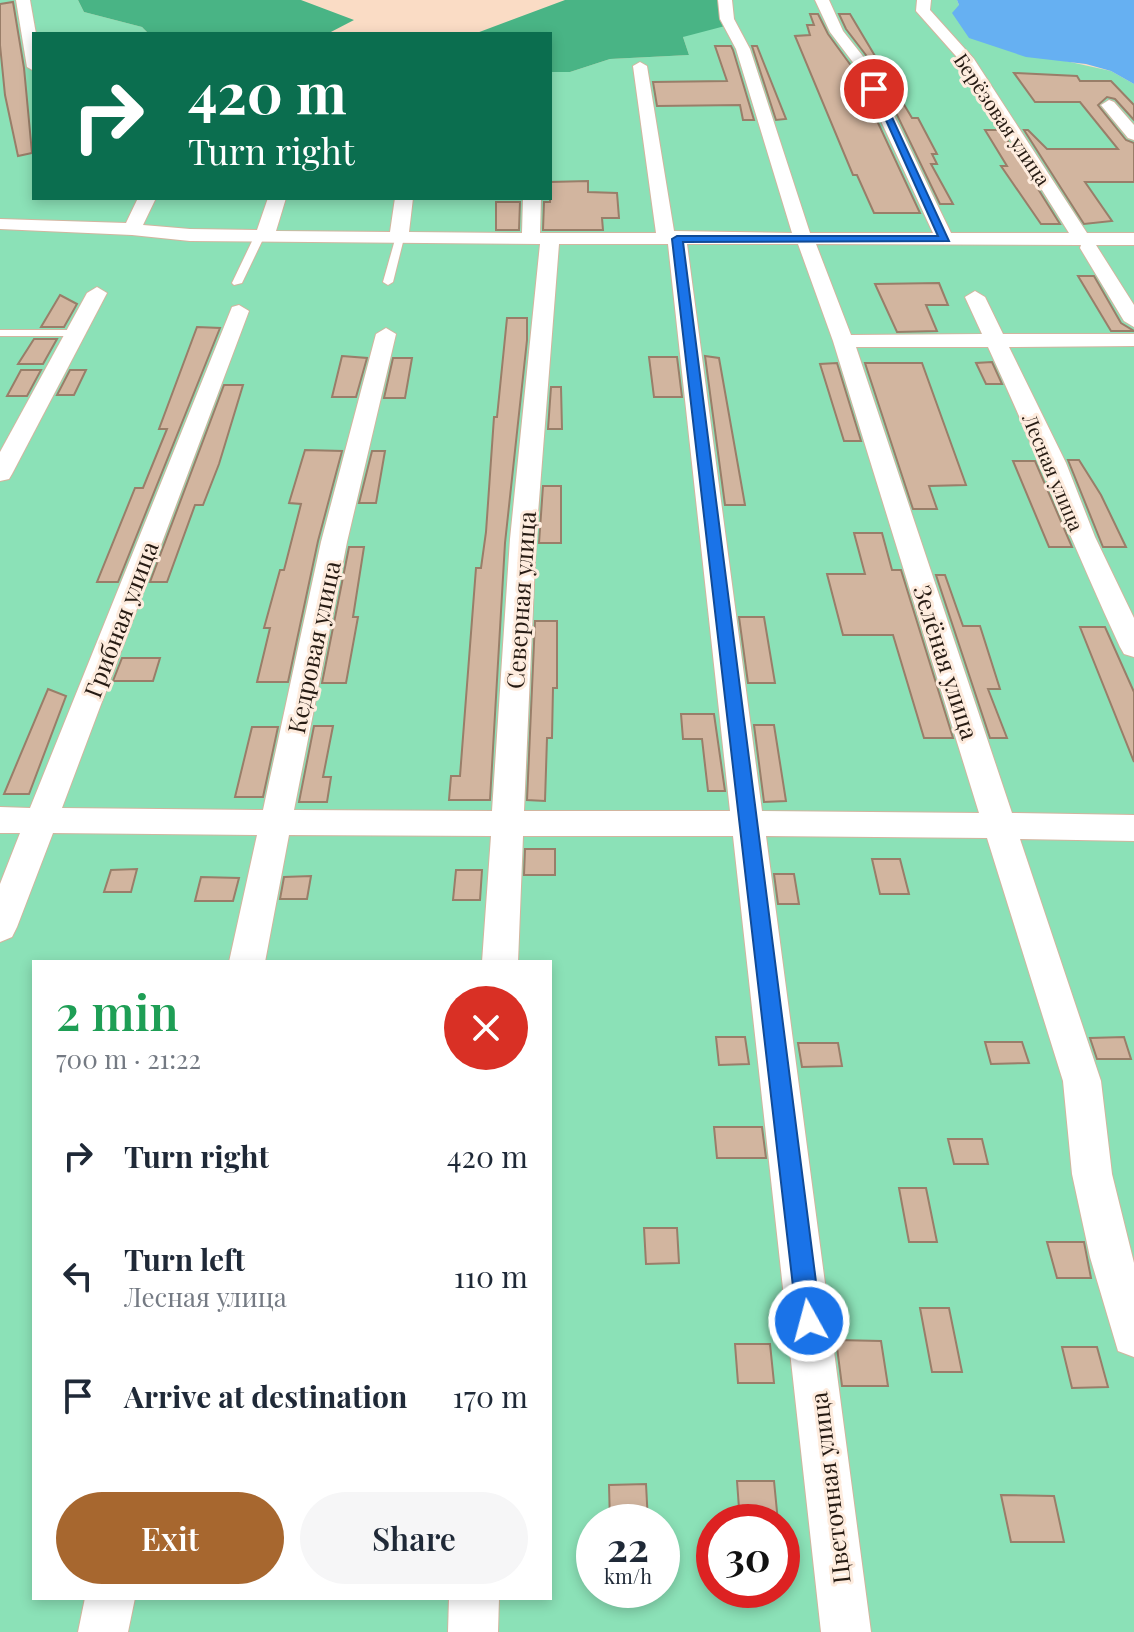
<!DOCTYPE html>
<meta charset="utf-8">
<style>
body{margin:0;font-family:"Playfair Display",serif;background:#f6f6f7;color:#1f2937;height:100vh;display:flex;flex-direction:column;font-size:30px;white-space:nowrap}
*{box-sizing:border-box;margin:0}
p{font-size:26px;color:#747a83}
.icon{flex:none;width:44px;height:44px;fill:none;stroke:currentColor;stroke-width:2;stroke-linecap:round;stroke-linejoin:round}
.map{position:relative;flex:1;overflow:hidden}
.sheet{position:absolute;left:32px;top:960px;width:520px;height:640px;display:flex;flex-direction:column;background:#fff;border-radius:0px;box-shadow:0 4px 12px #0003}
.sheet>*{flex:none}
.guide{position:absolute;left:32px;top:32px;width:520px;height:168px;border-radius:0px;box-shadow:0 4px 12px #0003;background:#0b6e4f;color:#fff;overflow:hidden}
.speed{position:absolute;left:576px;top:1504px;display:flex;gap:16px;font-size:40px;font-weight:700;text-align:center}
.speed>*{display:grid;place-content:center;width:104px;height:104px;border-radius:50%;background:#fff;box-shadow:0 4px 12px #0003;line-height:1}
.speed small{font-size:20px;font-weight:400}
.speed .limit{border:12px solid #d22;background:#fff;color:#111}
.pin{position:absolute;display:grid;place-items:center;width:68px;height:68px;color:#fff;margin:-34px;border:4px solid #fff;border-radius:50%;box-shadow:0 2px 8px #0007}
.me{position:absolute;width:88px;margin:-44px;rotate:353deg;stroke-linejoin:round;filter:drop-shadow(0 0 6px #0008)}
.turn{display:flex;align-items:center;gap:28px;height:168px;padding:0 24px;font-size:36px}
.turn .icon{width:104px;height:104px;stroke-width:2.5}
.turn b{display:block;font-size:56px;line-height:68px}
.round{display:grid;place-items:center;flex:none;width:84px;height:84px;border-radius:42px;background:#f6f6f7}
.headline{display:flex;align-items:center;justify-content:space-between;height:136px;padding:0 24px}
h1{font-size:48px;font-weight:600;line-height:60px;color:#1e9e55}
.primary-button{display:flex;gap:16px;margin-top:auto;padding:16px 24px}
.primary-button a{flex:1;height:92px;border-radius:48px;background:#a7672f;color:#fff;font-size:32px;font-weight:600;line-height:92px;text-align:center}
.primary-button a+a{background:#f6f6f7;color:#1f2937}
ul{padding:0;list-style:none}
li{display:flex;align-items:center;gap:24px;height:120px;padding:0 24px}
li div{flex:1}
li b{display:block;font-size:30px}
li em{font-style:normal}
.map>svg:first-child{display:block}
.green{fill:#8be1b7;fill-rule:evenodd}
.forest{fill:#49b485}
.water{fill:#66b0f2}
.building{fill:#d2b59f;stroke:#997e69;stroke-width:2}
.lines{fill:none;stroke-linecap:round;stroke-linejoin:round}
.service-casing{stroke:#d2b59f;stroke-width:2}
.minor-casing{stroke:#d2b59f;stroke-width:2}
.service{fill:#fff;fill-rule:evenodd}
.minor{fill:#fff;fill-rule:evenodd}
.route{fill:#1a73e8;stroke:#114b97;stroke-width:2}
.labels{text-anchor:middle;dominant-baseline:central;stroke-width:6;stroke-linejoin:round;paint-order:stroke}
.far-street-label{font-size:20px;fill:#261b13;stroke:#feecde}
.street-label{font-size:24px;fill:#261b13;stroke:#feecde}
</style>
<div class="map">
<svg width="1134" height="1632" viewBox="0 0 1134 1632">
<rect width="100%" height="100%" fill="#fadcc5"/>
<!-- green -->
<path class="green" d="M0,0H78L84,12L142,27L149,34H34V198H550V72H570L610,59L689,55L683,37L721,0H957L959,5L1061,60L1111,71L1134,84V1632H0ZM34,962H550V1598H34ZM594,1522H662V1590H594ZM714,1522H782V1590H714Z"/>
<!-- forest -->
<g class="forest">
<polygon points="78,0 301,0 354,20 327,34 149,34 142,27 84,12"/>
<polygon points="565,0 721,0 725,26 683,37 689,55 610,59 570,72 550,72 550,34 474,34"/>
</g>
<!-- water -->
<polygon class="water" points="957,0 1134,0 1134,84 1111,71 1086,64 1026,57 969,38 952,13 959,5"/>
<!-- building -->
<g class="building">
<polygon points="13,2 24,68 32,153 18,156 5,95 0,45 0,4"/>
<polygon points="810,14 818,14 828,34 852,67 920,213 874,213 857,175 853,175 795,36 810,35 807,25 814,25"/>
<polygon points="839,14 850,14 912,118 918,118 937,154 932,154 937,164 931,164 953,204 940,204 872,63 846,29"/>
<polygon points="715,46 731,46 733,50 754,120 743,120 740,105 657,106 653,82 727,81"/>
<polygon points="752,46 757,46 786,119 776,120"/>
<polygon points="1014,73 1077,76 1080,81 1111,81 1134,105 1134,120 1115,99 1107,97 1098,105 1126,140 1134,143 1134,182 1085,182 1112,221 1084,224 1024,130 1028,130 1047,149 1118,149 1080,102 1035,102"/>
<polygon points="985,130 1001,130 1060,224 1041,224 1001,166 1007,166"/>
<polygon points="588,181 588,192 617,193 619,218 602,218 603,230 543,230 544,202 550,202 550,182"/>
<polygon points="496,202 520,202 519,230 496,230"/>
<polygon points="1078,276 1094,276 1121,323 1134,331 1111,331"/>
<polygon points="939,283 948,305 926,305 937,331 897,332 875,284"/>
<polygon points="60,295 77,304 64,327 41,327"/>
<polygon points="507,318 527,318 527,340 505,543 490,800 449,800 451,776 460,776 476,568 481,568 486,532 494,417 497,417"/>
<polygon points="197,327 220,328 118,582 97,582 135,488 143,488 167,429 159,429"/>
<polygon points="34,339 57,339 43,364 18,364"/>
<polygon points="342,356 367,358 356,397 332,397"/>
<polygon points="705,356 719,358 745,505 725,505"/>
<polygon points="649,357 677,357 682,397 654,397"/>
<polygon points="393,358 412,358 405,398 384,398"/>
<polygon points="992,362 1002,384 986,384 976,363"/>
<polygon points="837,363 861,441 844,441 820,364"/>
<polygon points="865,363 922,363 966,485 929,486 937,509 913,509"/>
<polygon points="21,370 41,370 27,396 7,396"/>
<polygon points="70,370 86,370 74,395 57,395"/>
<polygon points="224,385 243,385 219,464 203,505 195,505 167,582 150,582"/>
<polygon points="551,387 561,387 562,429 548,429"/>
<polygon points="305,450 342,451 318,541 288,682 257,682 270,628 264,628 280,570 284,570 301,504 289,503"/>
<polygon points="372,451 385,451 376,503 359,503"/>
<polygon points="1068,460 1079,460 1101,495 1126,547 1103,547"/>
<polygon points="1013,461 1035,461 1072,547 1049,547"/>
<polygon points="543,486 561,486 561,543 539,543"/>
<polygon points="854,533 882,533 892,570 901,570 953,738 924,738 893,635 843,635 827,574 865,574"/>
<polygon points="349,547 364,547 353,617 358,617 346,683 322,683"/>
<polygon points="936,575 945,575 963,626 980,626 1000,689 988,689 1007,738 990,738"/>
<polygon points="739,617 764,617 775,683 748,683"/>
<polygon points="535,621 557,621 557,688 553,688 552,738 547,738 545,801 527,800"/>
<polygon points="1080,627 1105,627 1134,692 1134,762"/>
<polygon points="122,658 160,658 153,681 113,681"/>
<polygon points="48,689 66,696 29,794 4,794"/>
<polygon points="681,714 714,714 725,791 708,791 702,739 683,739"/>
<polygon points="754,725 774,725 786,801 764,802"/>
<polygon points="314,726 333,726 323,777 331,777 327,802 299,802"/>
<polygon points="252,727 278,727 263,797 235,797"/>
<polygon points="525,849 555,849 555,875 524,875"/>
<polygon points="872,859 900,859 909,894 880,894"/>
<polygon points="137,869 131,892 104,892 111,870"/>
<polygon points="456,870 482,870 480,900 453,900"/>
<polygon points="774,874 794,874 799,904 778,904"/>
<polygon points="311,876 307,899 280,899 284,877"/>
<polygon points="201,877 239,878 233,901 195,901"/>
<polygon points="716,1037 745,1037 749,1064 719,1065"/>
<polygon points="1124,1037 1131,1059 1097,1059 1090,1038"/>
<polygon points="985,1042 1022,1042 1029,1063 991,1064"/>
<polygon points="798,1043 838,1043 842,1066 802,1067"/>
<polygon points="714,1127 762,1127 766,1158 717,1158"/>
<polygon points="948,1139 982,1139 988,1164 954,1164"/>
<polygon points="899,1188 926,1188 937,1242 909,1242"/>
<polygon points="644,1228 677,1228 679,1263 646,1264"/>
<polygon points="1047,1242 1084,1242 1091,1278 1057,1278"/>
<polygon points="920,1308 949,1308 962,1372 932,1372"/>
<polygon points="836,1340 881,1341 888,1386 842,1386"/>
<polygon points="735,1344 770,1344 774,1383 738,1383"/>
<polygon points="1062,1347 1097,1347 1108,1387 1072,1388"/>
<polygon points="737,1481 774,1481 778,1522 740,1522"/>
<polygon points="646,1484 648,1522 610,1522 609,1485"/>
<polygon points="1001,1495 1054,1496 1064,1542 1011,1542"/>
</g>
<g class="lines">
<!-- service casing -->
<g class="service-casing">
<g id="service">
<polygon points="260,232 265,235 242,283 234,285 232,283 255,235"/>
<polygon points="396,236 404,238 393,282 388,285 383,282"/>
<polygon points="0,330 77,330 82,333 77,336 0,336"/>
</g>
</g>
<!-- minor casing -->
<g class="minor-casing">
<g id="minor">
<polygon points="16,0 30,0 36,34 34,71 27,67"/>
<path d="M718,0H732L734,19L750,49L810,233H933L855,65L830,32L815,0H829L843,31L869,64L951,233H1069L963,64L916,11L917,0H931L930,10L974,59L1087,233H1134V245H1096L1134,305V327L1124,321L1080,248L1081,245L816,244L851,335L982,334L965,297L975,291L985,297L1003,334H1134V346L1009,347L1066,463L1095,537L1134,618V657L1124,654L1120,647C1074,548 1034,446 988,347H856L1012,813L1134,815V841L1020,839L1101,1081L1112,1174L1134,1263V1357L1118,1351L1090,1257L1072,1174L1063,1081L987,838L766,836L871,1632H821L733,836H523L518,962H482L491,836L289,835L265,962H229L257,835L53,833L17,927L12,937L0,942V884L20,833H0V807L30,808L232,307L239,305L249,311L62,808L263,810L321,542L376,334L386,328L396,334L347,542L294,810L492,811L510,539L540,244L190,241L132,235L0,229V219L126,223L138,198H156L143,225L190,229L257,230L268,198H286L276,231L390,232L395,198H413L409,232L522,233L523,198H541L540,233H656L633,66L640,62L647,66L674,231L792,233L736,49L720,19ZM559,244H668L730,811H524L536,539ZM687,244H798L833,341L979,813L762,811Z"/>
<polygon points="1109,100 1114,102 1134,125 1134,140 1128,138 1101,105"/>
<polygon points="97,287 107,293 12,474 9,479 0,481 0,452 87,293"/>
<polygon points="85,1598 135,1598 128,1632 78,1632"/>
<polygon points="449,1598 499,1598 498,1632 448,1632"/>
</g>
</g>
<!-- service -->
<use href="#service" class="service"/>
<!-- minor -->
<use href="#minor" class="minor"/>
</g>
<!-- route -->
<polygon class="route" points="871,87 879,89 949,241 683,242 821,1321 818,1330 809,1333 800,1330 797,1321 672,239 677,236 938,236"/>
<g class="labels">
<!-- far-street labels -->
<g class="far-street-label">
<text transform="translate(1003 119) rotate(56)">Берёзовая улица</text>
<text transform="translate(1054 472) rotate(67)">Лесная улица</text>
</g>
<!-- street labels -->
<g class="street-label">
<text transform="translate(520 600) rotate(-86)">Северная улица</text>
<text transform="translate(120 619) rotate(-69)">Грибная улица</text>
<text transform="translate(313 647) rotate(-78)">Кедровая улица</text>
<text transform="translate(947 662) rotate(72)">Зелёная улица</text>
<text transform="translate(829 1488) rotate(-97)">Цветочная улица</text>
</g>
</g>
</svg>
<div class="speed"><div>22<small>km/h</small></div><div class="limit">30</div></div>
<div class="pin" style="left:874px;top:89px;background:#d93025"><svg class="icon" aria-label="arrive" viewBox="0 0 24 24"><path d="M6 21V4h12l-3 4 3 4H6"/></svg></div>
<svg class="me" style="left:809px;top:1321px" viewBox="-20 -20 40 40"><circle r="17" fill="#1a73e8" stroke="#fff" stroke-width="3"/><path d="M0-11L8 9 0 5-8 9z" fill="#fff"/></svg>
<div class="guide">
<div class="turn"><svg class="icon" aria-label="right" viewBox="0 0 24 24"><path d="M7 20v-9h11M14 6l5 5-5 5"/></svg><div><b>420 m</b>Turn right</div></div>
</div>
<section class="sheet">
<div class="headline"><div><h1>2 min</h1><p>700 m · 21:22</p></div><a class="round" style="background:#d93025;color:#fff"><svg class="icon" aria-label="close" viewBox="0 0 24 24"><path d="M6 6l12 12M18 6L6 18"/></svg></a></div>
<ul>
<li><svg class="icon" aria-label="right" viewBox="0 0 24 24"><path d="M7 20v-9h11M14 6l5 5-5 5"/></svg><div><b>Turn right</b></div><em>420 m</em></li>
<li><svg class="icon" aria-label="left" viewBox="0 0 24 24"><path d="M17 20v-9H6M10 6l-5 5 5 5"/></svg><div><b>Turn left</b><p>Лесная улица</p></div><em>110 m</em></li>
<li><svg class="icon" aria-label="arrive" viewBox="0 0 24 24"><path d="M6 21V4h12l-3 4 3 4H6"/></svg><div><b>Arrive at destination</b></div><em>170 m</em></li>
</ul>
<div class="primary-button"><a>Exit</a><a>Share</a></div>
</section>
</div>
